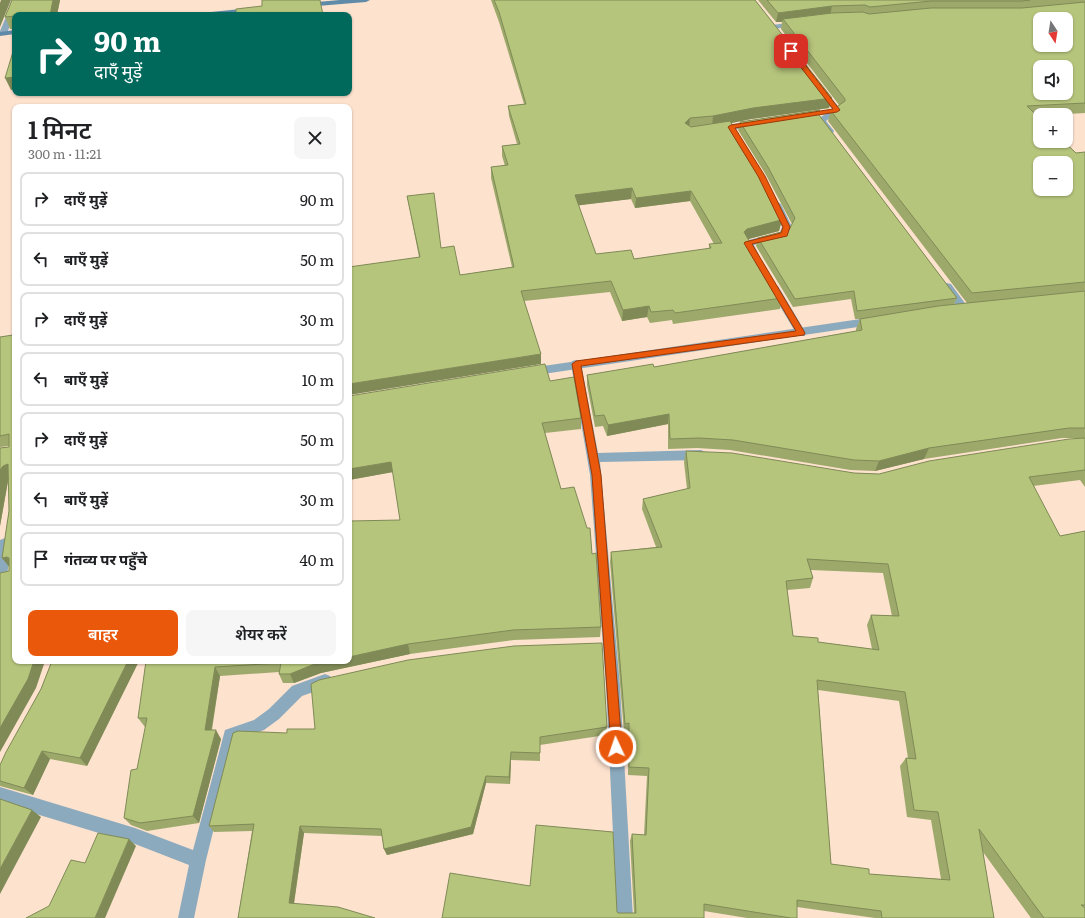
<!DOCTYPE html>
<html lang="hi">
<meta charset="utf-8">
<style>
body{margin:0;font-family:Literata,"Noto Sans Devanagari",serif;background:#f6f6f6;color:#202124;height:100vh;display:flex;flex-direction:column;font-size:15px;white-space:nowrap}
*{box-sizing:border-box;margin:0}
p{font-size:13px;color:#757577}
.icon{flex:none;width:22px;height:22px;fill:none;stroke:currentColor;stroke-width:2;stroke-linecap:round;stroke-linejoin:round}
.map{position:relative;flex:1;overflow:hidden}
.sheet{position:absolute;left:12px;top:104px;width:340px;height:560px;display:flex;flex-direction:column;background:#fff;border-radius:8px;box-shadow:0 1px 3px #0004}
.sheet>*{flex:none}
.banner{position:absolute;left:12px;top:12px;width:340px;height:84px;border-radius:8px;box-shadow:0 1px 3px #0004;background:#00695c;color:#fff;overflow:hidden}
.needle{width:26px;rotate:168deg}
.fabs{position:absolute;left:1033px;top:12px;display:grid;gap:8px}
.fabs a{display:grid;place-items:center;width:40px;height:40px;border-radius:8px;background:#fff;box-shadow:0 1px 3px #0004;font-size:20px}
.pin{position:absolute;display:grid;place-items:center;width:34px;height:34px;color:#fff;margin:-17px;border-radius:8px;box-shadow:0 2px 6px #0006}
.me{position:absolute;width:44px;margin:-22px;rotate:357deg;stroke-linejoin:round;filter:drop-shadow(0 0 3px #0008)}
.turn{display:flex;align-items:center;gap:14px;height:84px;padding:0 16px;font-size:18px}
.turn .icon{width:52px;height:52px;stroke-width:2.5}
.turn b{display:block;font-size:28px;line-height:34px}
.round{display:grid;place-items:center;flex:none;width:42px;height:42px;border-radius:8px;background:#f6f6f6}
.headline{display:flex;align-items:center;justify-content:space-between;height:68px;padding:0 16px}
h1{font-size:24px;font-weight:600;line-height:30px}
.cta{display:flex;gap:8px;margin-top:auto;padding:8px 16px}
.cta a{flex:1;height:46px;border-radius:8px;background:#ea580c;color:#fff;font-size:16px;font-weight:600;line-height:46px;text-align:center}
.cta a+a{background:#f6f6f6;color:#202124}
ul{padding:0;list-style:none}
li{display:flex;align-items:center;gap:12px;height:54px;margin:0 8px 6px;padding:0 8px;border:2px solid #e0e0e0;border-radius:8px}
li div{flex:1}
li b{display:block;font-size:15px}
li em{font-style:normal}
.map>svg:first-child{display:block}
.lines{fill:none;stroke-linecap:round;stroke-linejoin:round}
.minor{fill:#8caabe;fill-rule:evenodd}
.tertiary{fill:#8caabe;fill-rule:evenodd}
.secondary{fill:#5f8ba8;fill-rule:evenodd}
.wall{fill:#9da96b;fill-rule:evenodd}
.shaded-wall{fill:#7f8a57}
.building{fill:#b6c57c;stroke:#7f8a57;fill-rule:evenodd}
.route{fill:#ea580c;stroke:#983908}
</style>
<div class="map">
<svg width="1085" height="918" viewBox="0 0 1085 918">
<rect width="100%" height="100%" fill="#fde2ce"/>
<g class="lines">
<!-- minor -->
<g class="minor">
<polygon points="13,0 21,0 7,33 6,35 0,35 0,31"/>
<polygon points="797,22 801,24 800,26 772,29 768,27 772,25"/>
<polygon points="817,87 823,87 841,110 826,121 834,131 833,133 827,133 817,120 832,109 816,89"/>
<polygon points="755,120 758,121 759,123 758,125 718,133 714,130 718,127"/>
<polygon points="776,201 781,204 792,227 787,236 754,245 759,255 757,257 751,257 743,243 745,241 780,232 782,227 771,204"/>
<polygon points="947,283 951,284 967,306 968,308 967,310 959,310 943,288 942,286 943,284"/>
<polygon points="774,285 778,286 806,333 805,336 797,336 796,333 769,288"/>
<polygon points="576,360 580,361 581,364 598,453 701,450 705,452 707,455 705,458 701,460 600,462 620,686 633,918 617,918 606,686 590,475 571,364 572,361"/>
<polygon points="5,538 10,539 11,543 7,576 5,580 0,582 0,540"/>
<polygon points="325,674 330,676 332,681 330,686 302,696 279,719 264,730 236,740 206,860 194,918 178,918 189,865 135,844 0,803 0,787 135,828 193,850 225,730 254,720 269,709 292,686"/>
</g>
<!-- tertiary -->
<polygon class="tertiary" points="874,317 878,318 879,321 878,324 530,376 526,375 524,372 526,369 530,368"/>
<!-- secondary -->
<g class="secondary">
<polygon points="340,0 370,0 366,2 305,7 301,5 305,3"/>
<polygon points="251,8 254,8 254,12 223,15 197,15 201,13"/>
<polygon points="15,30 15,34 0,36 0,32"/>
</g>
</g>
<!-- wall -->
<g class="wall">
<polygon points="12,0 60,0 57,15 15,15 15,29 10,29 5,17"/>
<path d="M491,0H755L832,98L829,108L751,119L731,123L783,216L779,231L748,239L782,298L780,309L673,324L672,320L650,323L647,317L622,321L610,292L524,301L541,364L419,257L409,206L407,196L441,248L460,275L512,267L491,178V167L505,166L502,156V146L517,144L509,116L508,106L524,104L499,22ZM631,199L635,208L690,201L714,244H709V249L634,259L596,254L578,205Z"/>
<polygon points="758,0 1085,0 1085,113 1051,115 1040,115 1040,116 1037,116 1076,153 1085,152 1085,438 1062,438 924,459 875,471 850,470 730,450 697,448 668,449 668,424 607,436 603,426 595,427 587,385 587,375 654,367 856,331 856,329 860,319 855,319 851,299 793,307 756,246 758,238 789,230 792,224 766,175 738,130 740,122 820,110 819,115 957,298 954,304 967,303 828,121 831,111 839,105 781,29 782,22 776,22"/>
<polygon points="13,335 36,688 9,571 9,566 2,558 9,511 9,479 8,481 0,526 0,448 9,447 9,446 0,447 0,337"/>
<polygon points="550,381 581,418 581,429 545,433 561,489 592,554 601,627 600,637 514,640 410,654 321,673 294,683 283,683 279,674 279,672 220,676 212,730 221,739 199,823 147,831 131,825 124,818 137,769 146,727 145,727 138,718 400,520 393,472 349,480"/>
<path d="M1085,438V487L1080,480L1033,486L1060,536L1085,531V918H1031L983,852L994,918H875L797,907V918H747L704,911L442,918L617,912L618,913H634L630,841L632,834L644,835L647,776L628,775V732H624L610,562L611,552L656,547L642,509L643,499L687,489L684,462L686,451L854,473L879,474ZM811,570L883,573L892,616L871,615L867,625L872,649L818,642L793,636L787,590L810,588L813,578ZM818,690L899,701L908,758H906L900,766L907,817L931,820L941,879L869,874L831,864Z"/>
<polygon points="52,661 139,661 87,766 50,759 33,795 0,786 0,765 41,689"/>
<polygon points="607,727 606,735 540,745 540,761 511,760 510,784 486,783 473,834 387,855 384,849 382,836 304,833 294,904 375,918 238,918 252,831 214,832 209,826 287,733"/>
</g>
<!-- shaded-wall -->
<g class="shaded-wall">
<polygon points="1,0 11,0 0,27 0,3"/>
<polygon points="53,0 60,0 57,15 50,15"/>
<polygon points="832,6 830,16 783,19 782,22 776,22 778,13"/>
<polygon points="15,77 15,89 11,90 5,78"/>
<polygon points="832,98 829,108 751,119 712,127 713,116 753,108"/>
<polygon points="690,118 689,129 685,123"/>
<polygon points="632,188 631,199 574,206 575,195"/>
<polygon points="691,191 690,201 635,208 636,198"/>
<polygon points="783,216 779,231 745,240 744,232 747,229"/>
<polygon points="649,306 647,317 622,321 623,310"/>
<polygon points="541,354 541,364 349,395 349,384"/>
<polygon points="669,414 668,424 607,436 608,425"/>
<polygon points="929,448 924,459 875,471 879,461"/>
<polygon points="391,462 393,472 349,480 349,469"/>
<polygon points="8,464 10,477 8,481 0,526 0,470 3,466"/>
<polygon points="7,557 15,567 10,568 2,558"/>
<polygon points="408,644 410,654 321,673 294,683 290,674 317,663 329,661 349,661 349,657"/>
<polygon points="34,661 45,661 36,688 0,752 0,728"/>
<polygon points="128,661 139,661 87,766 80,758"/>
<polygon points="215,667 220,676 210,738 205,730"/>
<polygon points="216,730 221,739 199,823 193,816"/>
<polygon points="42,751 50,759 33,795 24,788"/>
<polygon points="511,752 511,760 510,784 509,777"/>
<polygon points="486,776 486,783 473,834 387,855 384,849"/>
<polygon points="32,810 41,817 0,894 0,869"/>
<polygon points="300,826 304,833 293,909 289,903"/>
<polygon points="129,839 136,846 105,918 95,918"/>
</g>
<!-- building -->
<g class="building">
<polygon points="12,0 53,0 50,15 15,15 15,16 5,17"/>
<polygon points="262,0 320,0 323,15 236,15 236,9 262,6"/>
<path d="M494,0H755L832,98L753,108L713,116L690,118L685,123L691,127L730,121L758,166L783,216L781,220L747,229L744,232L782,298L675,313L673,310L651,312L649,306L623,310L611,281L521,291L541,354L349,384V267L420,257L407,196L434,193L441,248L454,246L460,275L514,267L491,167L508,165L502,146L520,144L508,106L526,104L499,12ZM632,188L636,198L691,191L722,243L709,244L711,248L634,259L631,250L596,254L575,195Z"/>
<polygon points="767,0 1030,0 1022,1 931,1 870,7 865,5 832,6 778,13"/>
<path d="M1085,2V103L1027,106L1040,119V141H1063L1076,153L1085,152V282L972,293L831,111L845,101V99L783,19L832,13L863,12L869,14L931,8H1022ZM1040,19H1066V45H1040ZM1040,67H1066V93H1040ZM1040,163H1066V189H1040Z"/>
<polygon points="15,45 15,77 5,78"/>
<polygon points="820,110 817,112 819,115 957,298 857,311 854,291 795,299 758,238 789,230 795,218 768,167 740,122"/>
<polygon points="1085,291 1085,428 1069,428 929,448 879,461 854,460 733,440 699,438 670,439 669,414 608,425 604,415 595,416 587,375 653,364 654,367 862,330 860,319 938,306"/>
<polygon points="15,325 15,661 34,661 28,679 0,728 0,573 9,571 9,558 7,557 2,558 9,511 8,464 3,466 0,470 0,473 0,448 9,447 9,434 0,436 0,337 13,335"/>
<polygon points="545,364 550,381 574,377 581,418 542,423 561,489 574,487 587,528 590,528 592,554 596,553 601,627 513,630 408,644 349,657 349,521 400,520 391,462 349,469 349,396"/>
<path d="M1085,438V470L1029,477L1060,536L1085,531V905H1081L1085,908V918H1044L979,829L994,918H882L881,911L797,900V918H791L704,904V918H442L450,873L530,886L536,825L613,832L617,912L618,913H636L632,834L646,835L649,768L629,767V723L625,724L611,552L662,547L643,499L690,488L686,451L732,453L854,473L879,474L929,461L1069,439ZM807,559L888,564L899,616L871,615L879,650L818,642V638L793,636L786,581L813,578ZM817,680L905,692L916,759L906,758L914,810L938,812L950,880L869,874V869L831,864Z"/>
<polygon points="602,643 607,727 540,737 540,753 511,752 509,777 486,776 471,827 384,849 381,829 300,826 289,903 338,907 375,918 238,918 254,824 209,826 233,733 238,731 287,733 287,729 315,729 311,684 319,680 408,660 514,646"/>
<polygon points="52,661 128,661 80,758 42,751 24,788 0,781 0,765 6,752 41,689"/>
<polygon points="146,661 329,661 317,663 290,674 279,674 281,663 215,667 205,730 216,730 193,816 140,823 124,818 131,770 137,769 147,718 138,718"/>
<polygon points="0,799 32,810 0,869"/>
<polygon points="98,833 129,839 95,918 26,918 49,906 71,860 85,863"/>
</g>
<!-- route -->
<polygon class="route" points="789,49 793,49 840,110 837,112 735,128 765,176 790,227 787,236 752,244 805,333 804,335 581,366 601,475 622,747 620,750 616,752 612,750 611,747 592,475 572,364 576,361 796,331 744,243 745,242 781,233 783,227 758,176 728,127 731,125 833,109 789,52"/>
</svg>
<div class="fabs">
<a><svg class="needle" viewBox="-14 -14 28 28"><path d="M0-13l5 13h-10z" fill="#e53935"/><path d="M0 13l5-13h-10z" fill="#757577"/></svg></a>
<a><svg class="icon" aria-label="sound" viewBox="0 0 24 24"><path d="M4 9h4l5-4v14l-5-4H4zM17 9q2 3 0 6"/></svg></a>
<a>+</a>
<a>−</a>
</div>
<div class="pin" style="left:791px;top:51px;background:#d93025"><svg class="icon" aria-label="arrive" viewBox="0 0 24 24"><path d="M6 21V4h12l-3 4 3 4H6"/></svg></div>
<svg class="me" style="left:616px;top:747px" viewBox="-20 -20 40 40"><circle r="17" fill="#ea580c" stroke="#fff" stroke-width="3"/><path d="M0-11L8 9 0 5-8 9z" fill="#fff"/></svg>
<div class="banner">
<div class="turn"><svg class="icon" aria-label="right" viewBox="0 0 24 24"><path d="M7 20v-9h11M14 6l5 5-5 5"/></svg><div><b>90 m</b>दाएँ मुड़ें</div></div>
</div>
<section class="sheet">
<div class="headline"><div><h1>1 मिनट</h1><p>300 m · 11:21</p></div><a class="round"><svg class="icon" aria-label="close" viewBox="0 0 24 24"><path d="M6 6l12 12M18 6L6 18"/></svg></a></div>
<ul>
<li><svg class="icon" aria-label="right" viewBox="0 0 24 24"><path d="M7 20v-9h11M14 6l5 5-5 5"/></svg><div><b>दाएँ मुड़ें</b></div><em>90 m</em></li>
<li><svg class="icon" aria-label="left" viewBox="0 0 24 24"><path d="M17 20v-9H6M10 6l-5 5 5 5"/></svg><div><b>बाएँ मुड़ें</b></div><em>50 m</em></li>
<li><svg class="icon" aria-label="right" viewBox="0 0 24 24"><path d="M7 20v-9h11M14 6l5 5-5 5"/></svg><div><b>दाएँ मुड़ें</b></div><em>30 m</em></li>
<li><svg class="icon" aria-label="left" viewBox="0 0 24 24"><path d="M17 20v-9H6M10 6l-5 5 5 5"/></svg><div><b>बाएँ मुड़ें</b></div><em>10 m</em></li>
<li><svg class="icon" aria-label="right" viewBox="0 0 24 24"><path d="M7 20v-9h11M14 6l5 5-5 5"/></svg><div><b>दाएँ मुड़ें</b></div><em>50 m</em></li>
<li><svg class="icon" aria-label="left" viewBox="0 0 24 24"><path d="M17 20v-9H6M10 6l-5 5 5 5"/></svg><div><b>बाएँ मुड़ें</b></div><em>30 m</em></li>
<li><svg class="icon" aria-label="arrive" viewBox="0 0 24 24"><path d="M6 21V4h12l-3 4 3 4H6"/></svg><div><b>गंतव्य पर पहुँचे</b></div><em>40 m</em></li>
</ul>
<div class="cta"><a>बाहर</a><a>शेयर करें</a></div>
</section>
</div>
